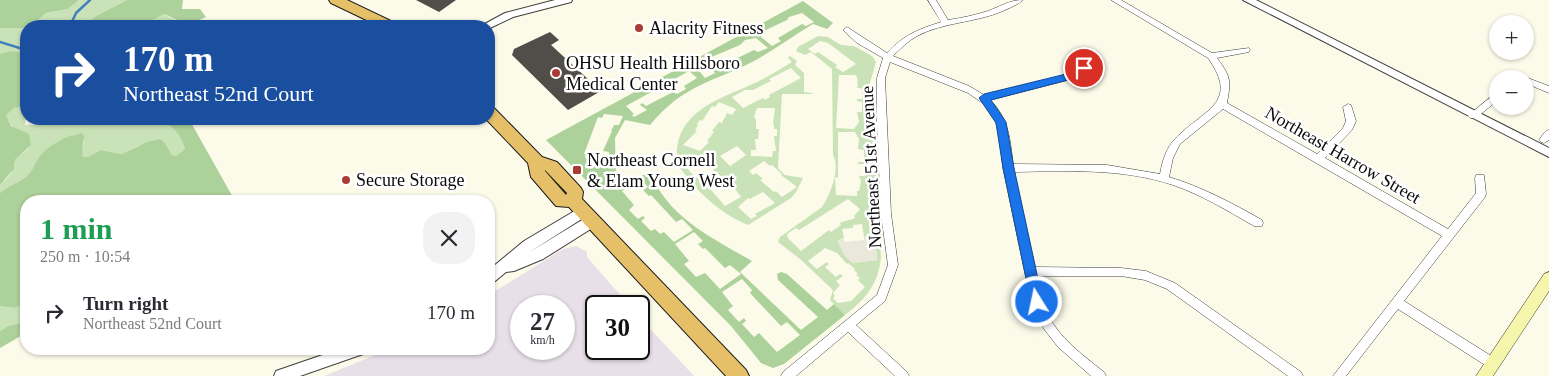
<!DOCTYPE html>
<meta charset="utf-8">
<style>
body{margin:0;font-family:Georgia,serif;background:#f2f2f3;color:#2b2b33;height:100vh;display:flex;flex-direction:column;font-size:19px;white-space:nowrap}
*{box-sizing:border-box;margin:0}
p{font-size:16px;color:#7c7c81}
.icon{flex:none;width:28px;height:28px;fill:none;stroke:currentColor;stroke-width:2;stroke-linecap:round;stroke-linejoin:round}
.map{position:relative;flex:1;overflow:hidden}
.sheet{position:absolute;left:20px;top:195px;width:475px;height:160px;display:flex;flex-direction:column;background:#fff;border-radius:20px;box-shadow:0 1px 4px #0004}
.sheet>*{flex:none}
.guide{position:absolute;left:20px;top:20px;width:475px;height:105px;border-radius:20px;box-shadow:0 1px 4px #0004;background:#1a4fa0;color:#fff;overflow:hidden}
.tools{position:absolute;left:1489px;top:15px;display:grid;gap:10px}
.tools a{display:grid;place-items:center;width:45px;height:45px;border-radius:50%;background:#fff;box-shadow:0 1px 4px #0004;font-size:25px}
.speed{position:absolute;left:510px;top:295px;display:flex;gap:10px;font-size:25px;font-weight:700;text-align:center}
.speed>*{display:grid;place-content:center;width:65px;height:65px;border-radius:50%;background:#fff;box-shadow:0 1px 4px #0004;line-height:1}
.speed small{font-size:12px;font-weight:400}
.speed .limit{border:2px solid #111;border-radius:8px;background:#fff;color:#111}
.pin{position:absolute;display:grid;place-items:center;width:42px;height:42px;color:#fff;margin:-21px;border:2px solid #fff;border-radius:50%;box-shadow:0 1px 5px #0007}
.me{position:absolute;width:55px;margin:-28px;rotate:350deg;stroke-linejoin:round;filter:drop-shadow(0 0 4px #0008)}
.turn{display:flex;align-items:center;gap:18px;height:105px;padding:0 20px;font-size:22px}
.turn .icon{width:65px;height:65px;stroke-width:2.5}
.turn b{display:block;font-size:35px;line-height:42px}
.round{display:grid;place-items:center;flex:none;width:52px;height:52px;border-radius:20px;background:#f2f2f3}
.summary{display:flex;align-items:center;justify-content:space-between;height:85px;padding:0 20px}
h1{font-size:30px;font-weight:600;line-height:38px;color:#1e9e55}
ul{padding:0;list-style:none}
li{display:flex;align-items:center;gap:15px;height:65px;padding:0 20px}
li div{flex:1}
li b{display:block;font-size:19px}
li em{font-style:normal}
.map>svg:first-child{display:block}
.industrial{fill:#e8dfe8;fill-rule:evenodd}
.green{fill:#cae2b8;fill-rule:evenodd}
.forest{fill:#add19a;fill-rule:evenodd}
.plaza{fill:#eae8db}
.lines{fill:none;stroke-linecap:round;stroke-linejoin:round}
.stream{stroke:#4580bc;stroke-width:2.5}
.building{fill:#514d48}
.minor-casing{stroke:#3d3d3d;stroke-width:1}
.tertiary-casing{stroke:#3d3d3d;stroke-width:2}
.secondary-casing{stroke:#2c2c2c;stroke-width:1}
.trunk-casing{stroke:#1b1b1b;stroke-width:2}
.minor{fill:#fff;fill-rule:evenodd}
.tertiary{fill:#fff;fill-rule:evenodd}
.secondary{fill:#f5f5ac;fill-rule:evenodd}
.trunk{fill:#e6c068;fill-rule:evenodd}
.route{fill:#1a73e8;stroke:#114b97}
.poi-dot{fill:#a93b34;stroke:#fff;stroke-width:2}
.labels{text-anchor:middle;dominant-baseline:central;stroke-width:5;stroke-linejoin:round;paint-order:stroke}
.poi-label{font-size:18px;fill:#0a0a0a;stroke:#fff;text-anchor:start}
.street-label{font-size:18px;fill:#0a0a0a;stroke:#fff}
</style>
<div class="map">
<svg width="1549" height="376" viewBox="0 0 1549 376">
<rect width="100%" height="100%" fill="#fcfbea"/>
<!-- industrial -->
<path class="industrial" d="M576,246L587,252V257L630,306H596V349H639V317L694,376H324L390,349H489V295L563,249ZM521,306H564V349H521Z"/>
<!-- green -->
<g class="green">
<polygon points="79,0 127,0 96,16 82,26 27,26 46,13 68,9"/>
<path d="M164,14C169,18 184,23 191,26H143Z"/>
<polygon points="26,27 26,55 10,51 0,54 0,28 22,28"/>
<path d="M818,36L828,37L841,45L854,46L872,56L876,62L870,83L881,258C878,284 866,299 845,315L830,300L833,290L800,259L778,242L780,237L822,207C830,195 841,168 833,155L832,69L811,52L805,55L796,51L798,47ZM820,41L828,43L856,64L843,72L835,67L837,65L818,52L815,54L808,49ZM839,75H855L857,77L858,86L856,87L862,89V99H857V101L862,102V112H857L859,122L854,129L836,128ZM838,132H855L859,139L858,149L864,150V162H858V164H864L865,176H859L861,181L859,191H857V196L836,195L835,178L838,177ZM848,199L860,209L854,216L855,218C849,221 845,220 840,223L841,225L831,232L829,230L801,251L788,238L787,234L796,228L799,230ZM862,224L864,237L875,238L877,260L853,263L845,256L838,241L844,238L842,229L853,228V225ZM825,248L837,253L847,264L848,263L855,269L854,270L858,274L856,275L860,278L858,280L865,287L851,301L838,303L833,298L835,296L833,293L840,285L836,281L843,276L840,274L836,277L825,267L829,264L827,262L817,269L808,261Z"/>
<path d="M790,56L797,61L795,65L804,73V92L812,93L813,94H782L778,168L785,175L803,178L796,192L791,198L748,225C726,216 703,198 688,178C685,174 679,168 678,163C676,158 677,153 677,148C682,108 725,97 755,83C768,77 780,69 792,62L788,58ZM791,68L801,78L769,95L770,97L765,100L763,98L743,108L732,97L745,90H753L771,81L769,79ZM719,102L736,109L732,115L727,113L722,123L719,122L712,131L714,132L707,141L709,142L700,151L683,145L697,131L695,130L698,125L697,124L700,120L702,121L712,106L715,107ZM757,108H775L773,124L774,125V129H777V136H774L776,151H773L772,157L751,156V150H756L755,139H758L759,129H756V119L754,118ZM737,146L746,155L730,166L720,156ZM701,154L707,159L705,161L715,168L713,170L732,185L741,197L725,206L712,191L702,184L703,182L692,174L684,164ZM764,161L770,166L772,165L782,174L781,175L797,187L782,197L776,191L774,192L760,180L763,179L756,173L753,175L749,171ZM763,192L775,203L755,214L757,216L751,219L738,207L748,198L750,199Z"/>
<path d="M21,105H26L25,125L44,124L49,119H166L170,127C181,131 182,139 185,149L176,156L172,155L165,143L140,145L122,154L101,150L88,157H83L81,152L84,142L76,134L56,143L46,150L29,175L0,193V185C7,178 16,171 15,160L29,148L26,133C13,129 11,127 6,115L8,111Z"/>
<polygon points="26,304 26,322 8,326 0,331 0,306 14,308"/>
</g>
<!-- forest -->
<g class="forest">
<polygon points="0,0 79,0 68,9 46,13 33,24 22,28 0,28"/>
<polygon points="127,0 183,0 182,9 200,9 206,17 188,25 164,14 143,26 82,26 96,16"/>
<path d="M803,1L833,23L827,29L813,24C793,36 774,50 754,61C711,83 683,85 650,125L625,120L615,138L616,183L651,173C667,217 714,239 752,261L740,272L801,330L818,317L778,280L777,274L781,272L787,274L827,310L834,304L845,315L784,364L773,368L761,363L731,326L546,140ZM802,13L814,22L806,26L802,24L778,38L781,41L772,46L761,37L765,34L764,33L766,30L787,20L789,17ZM756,38L768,48L758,52L754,50L713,70L715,73L705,78L696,67L700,65L699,63L702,61L740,45L745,40ZM689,71L697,78L684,86L686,89L677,94L673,92L646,106L642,103L640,105L647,110L634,117L632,115L634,114L626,106ZM604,114L623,116L619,125H614L611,131H612L603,151L609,152V154L605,163L585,158L586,154H584L598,117L602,118ZM640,179L648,187L643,190L649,196L651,195L676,222L682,219L693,230L674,242L664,232L660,234L655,229L651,231L641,221L645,218L643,216L638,219L629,210L634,205L622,191ZM694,232L703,241L698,244L703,249L705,248L725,268L730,265L741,274L720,289L705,273L696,277L684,264L689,261L675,244ZM742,279L752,290L750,293L781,326L787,322L800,335L777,352L759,333L754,337L742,324L746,321L744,318L739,322L728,310L733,306L732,305L722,292Z"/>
<polygon points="10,51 24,53 24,55 26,55 26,105 14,108 6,115 11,126 29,134 31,145 15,160 14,169 0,185 0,54"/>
<path d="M166,119H189L235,201H26V304L14,308L0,306V193C9,186 19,182 27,176C33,171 34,165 38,159C47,145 66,136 82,133L84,136L82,152L83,157H88L101,150L122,154L147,142L160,139L165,143L172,155L176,156L185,149C181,137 179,132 168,125Z"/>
<polygon points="26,322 26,333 0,348 0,331 8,326"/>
</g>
<!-- plaza -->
<polygon class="plaza" points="868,236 875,239 877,260 853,263 845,256 838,243 841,238 844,238 844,242 864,240 864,237"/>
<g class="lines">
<!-- stream -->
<g class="stream">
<polyline points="70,26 76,13 90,0"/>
<polyline points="0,42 26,50"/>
</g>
</g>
<!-- building -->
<g class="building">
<polygon points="416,0 456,0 439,12"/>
<polygon points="550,32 559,40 551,45 601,91 568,110 512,55 514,49"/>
</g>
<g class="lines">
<!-- minor casing -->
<g class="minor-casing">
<g id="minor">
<path d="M928,0H936L948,20C962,18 975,15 988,11C1001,6 1010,0 1023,0C1018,5 1009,8 1003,11C975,23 943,22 917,36C908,41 900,49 893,56L969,86L984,95L1066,75L1085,65L1089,68L1072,79L990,100C1009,118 1010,140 1013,164L1107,165L1160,174C1162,162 1166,148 1175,139C1202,110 1241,104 1208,58L1111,0H1121L1212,53L1249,48L1250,50L1249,52L1217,58C1231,77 1231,80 1227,103L1317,154L1343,128L1346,121L1343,107L1348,104L1351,105L1356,121L1352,130L1325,158L1448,229L1476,193L1475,178L1476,175H1484L1486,194L1485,197L1404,301L1496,359L1498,363L1496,367L1492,368L1488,367L1398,309L1346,376H1333L1442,236L1223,109L1180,144L1173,158L1169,177C1202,187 1232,203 1262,220L1263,223L1262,226H1254C1228,211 1202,195 1173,185C1122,168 1067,171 1014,172L1035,267L1121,268L1146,271L1175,283L1301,372L1303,376H1288L1167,289L1145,280L1121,276H1037C1039,284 1040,294 1043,302C1052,333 1080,353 1104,372L1106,376H1091L1058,347L1044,329L1031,302L1003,168L999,133L994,117L984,104L968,93L890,62L885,78L887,124L891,214L898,265L885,301L856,325L907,372L909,376H895L848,332L796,376H781L783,372L877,295L888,265L881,214L877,124V78L883,58L857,43L843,30L847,27L887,53C905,34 917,30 941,22Z"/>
<polygon points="1525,77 1549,86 1549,93 1525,83 1525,79 1521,79"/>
<polygon points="1498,91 1498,100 1476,118 1470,118 1468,116 1470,114"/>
<path d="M1549,130V140L1544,143L1541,142L1539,140C1542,136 1544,131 1549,130Z"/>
</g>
</g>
<!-- tertiary casing -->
<g class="tertiary-casing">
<g id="tertiary">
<polygon points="555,0 572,0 571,2 513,17 490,28 489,26 481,26 505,13"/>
<polygon points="1243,0 1256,0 1549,148 1549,157"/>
<polygon points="583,206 588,207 589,211 588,215 528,253 587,217 597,217 598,221 597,225 543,259 514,271 506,272 494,282 489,284 489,270 524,241"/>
<polygon points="340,349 365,349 363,354 300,376 274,376 276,371"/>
</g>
</g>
<!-- secondary casing -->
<g class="secondary-casing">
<polygon id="secondary" points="1549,272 1549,291 1493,376 1476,376 1544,274"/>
</g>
<!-- trunk casing -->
<g class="trunk-casing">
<g id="trunk">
<polygon points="329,0 347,0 395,23 397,26 379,26 331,3"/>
<path d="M489,107L494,108L542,157L557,162L581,188L583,192L582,199L746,370L749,376H726L569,207L556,206L531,177L528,163L486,119H489ZM545,170L567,193L566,195L545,171Z"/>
</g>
</g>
<!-- minor -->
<use href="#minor" class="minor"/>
<!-- tertiary -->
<use href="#tertiary" class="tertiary"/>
<!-- secondary -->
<use href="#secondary" class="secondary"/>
<!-- trunk -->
<use href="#trunk" class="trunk"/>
</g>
<!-- route -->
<polygon class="route" points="1084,64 1088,65 1088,70 1072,79 991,100 1006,122 1014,168 1043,302 1041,306 1037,307 1033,306 1031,302 1003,168 996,123 979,98 984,94 1066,74"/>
<!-- markers -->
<g class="poi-dot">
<circle cx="639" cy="28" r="5"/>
<circle cx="556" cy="73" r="5"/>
<rect x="572" y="165" width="10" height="10" rx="2.5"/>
<circle cx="346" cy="180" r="5"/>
</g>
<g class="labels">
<!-- poi labels -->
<g class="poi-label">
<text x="649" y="28">Alacrity Fitness</text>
<text x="566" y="63">OHSU Health Hillsboro<tspan x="566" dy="21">Medical Center</tspan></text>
<text x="587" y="160">Northeast Cornell<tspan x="587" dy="21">&amp; Elam Young West</tspan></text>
<text x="356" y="180">Secure Storage</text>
</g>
<!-- street labels -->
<g class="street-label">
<text transform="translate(1343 155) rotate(30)">Northeast Harrow Street</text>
<text transform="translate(871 167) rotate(-93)">Northeast 51st Avenue</text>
</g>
</g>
</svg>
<div class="tools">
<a>+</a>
<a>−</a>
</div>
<div class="speed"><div>27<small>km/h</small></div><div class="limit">30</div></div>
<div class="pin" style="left:1084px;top:68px;background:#d93025"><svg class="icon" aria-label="arrive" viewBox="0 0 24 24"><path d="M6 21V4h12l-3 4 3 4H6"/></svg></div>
<svg class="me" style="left:1037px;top:302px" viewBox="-20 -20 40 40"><circle r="17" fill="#1a73e8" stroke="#fff" stroke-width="3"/><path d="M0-11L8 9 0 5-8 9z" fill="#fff"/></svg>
<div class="guide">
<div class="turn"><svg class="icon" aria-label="right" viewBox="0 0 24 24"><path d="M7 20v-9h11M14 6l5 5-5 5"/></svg><div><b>170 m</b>Northeast 52nd Court</div></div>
</div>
<section class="sheet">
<div class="summary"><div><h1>1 min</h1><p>250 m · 10:54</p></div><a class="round"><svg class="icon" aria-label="close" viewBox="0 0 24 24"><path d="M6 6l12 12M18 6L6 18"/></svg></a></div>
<ul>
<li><svg class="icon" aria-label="right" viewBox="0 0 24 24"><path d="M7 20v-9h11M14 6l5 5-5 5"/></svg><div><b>Turn right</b><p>Northeast 52nd Court</p></div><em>170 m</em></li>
</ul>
</section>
</div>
